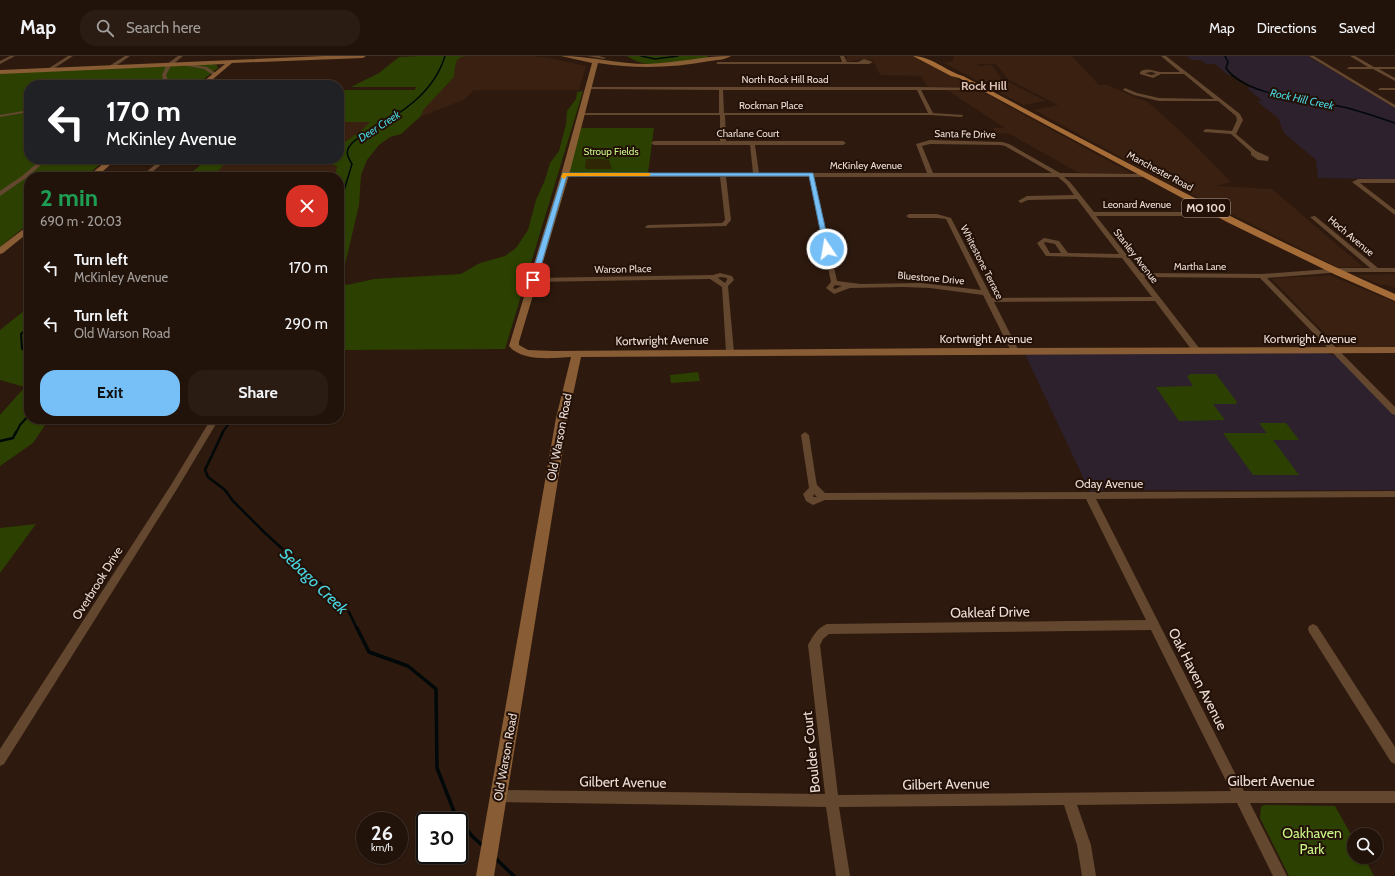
<!DOCTYPE html>
<meta charset="utf-8">
<style>
body{margin:0;font-family:Cabin,sans-serif;background:#2a1c13;color:#f1f3f6;height:100vh;display:flex;flex-direction:column;font-size:15px;white-space:nowrap}
*{box-sizing:border-box;margin:0}
p{font-size:13px;color:#a29e9c}
.icon{flex:none;width:22px;height:22px;fill:none;stroke:currentColor;stroke-width:2;stroke-linecap:round;stroke-linejoin:round}
.map{position:relative;flex:1;overflow:hidden}
.panel{position:absolute;left:24px;top:116px;width:320px;height:252px;display:flex;flex-direction:column;background:#22130a;border-radius:16px;box-shadow:0 1px 3px #0004,0 0 0 1px #3f322b}
.panel>*{flex:none}
.hud{position:absolute;left:24px;top:24px;width:320px;height:84px;border-radius:16px;box-shadow:0 1px 3px #0004,0 0 0 1px #3f322b;background:#202124;color:#fff;overflow:hidden}
.tools{position:absolute;left:1347px;top:772px;display:grid;gap:8px}
.tools a{display:grid;place-items:center;width:36px;height:36px;border-radius:50%;background:#22130a;box-shadow:0 1px 3px #0004,0 0 0 1px #3f322b;font-size:20px}
.speed{position:absolute;left:356px;top:756px;display:flex;gap:8px;font-size:20px;font-weight:700;text-align:center}
.speed>*{display:grid;place-content:center;width:52px;height:52px;border-radius:50%;background:#22130a;box-shadow:0 1px 3px #0004,0 0 0 1px #3f322b;line-height:1}
.speed small{font-size:10px;font-weight:400}
.speed .limit{border:2px solid #111;border-radius:6px;background:#fff;color:#111}
.pin{position:absolute;display:grid;place-items:center;width:34px;height:34px;color:#fff;margin:-17px;border-radius:8px;box-shadow:0 2px 6px #0006}
.me{position:absolute;width:44px;margin:-22px;rotate:348deg;stroke-linejoin:round;filter:drop-shadow(0 0 3px #0008)}
.turn{display:flex;align-items:center;gap:14px;height:84px;padding:0 16px;font-size:18px}
.turn .icon{width:52px;height:52px;stroke-width:2.5}
.turn b{display:block;font-size:28px;line-height:34px}
.round{display:grid;place-items:center;flex:none;width:42px;height:42px;border-radius:16px;background:#2a1c13}
.head{display:flex;align-items:center;justify-content:space-between;height:68px;padding:0 16px}
h1{font-size:24px;font-weight:700;line-height:30px;color:#1e9e55}
.primary-button{display:flex;gap:8px;margin-top:auto;padding:8px 16px}
.primary-button a{flex:1;height:46px;border-radius:16px;background:#76c0f7;color:#111;font-size:16px;font-weight:700;line-height:46px;text-align:center}
.primary-button a+a{background:#2a1c13;color:#f1f3f6}
ul{padding:0;list-style:none}
li{display:flex;align-items:center;gap:12px;height:56px;padding:0 16px}
li div{flex:1}
li b{display:block;font-size:15px}
li em{font-style:normal}
header{display:flex;align-items:center;gap:24px;box-sizing:border-box;height:56px;padding:0 20px;background:#22130a;border-bottom:1px solid #3f322b}
header strong{font-size:19px}
nav{display:flex;gap:22px;margin-inline-start:auto;font-size:14px}
.search{width:280px;height:36px;background:#2a1c13;display:flex;align-items:center;gap:10px;box-sizing:border-box;padding:0 14px;border-radius:16px;color:#a29e9c;font-size:15px}
.map>svg:first-child{display:block}
.built{fill:#3a2011}
.education{fill:#2e212e}
.green{fill:#2c4101}
.sand{fill:#2e2604}
.lines{fill:none;stroke-linecap:round;stroke-linejoin:round}
.stream-far3{stroke:#000809;stroke-width:1.5}
.stream-far2{stroke:#000809;stroke-width:2}
.stream-far1{stroke:#000809;stroke-width:2.5}
.stream{stroke:#000809;stroke-width:3.5}
.street{fill:#63472f;fill-rule:evenodd}
.secondary{fill:#885c34;fill-rule:evenodd}
.primary{fill:#a66c38;fill-rule:evenodd}
.route{fill:#76c0f7;stroke:#4d7da1}
.slow{fill:#f59e0b}
.labels{text-anchor:middle;dominant-baseline:central;stroke-width:4;stroke-linejoin:round;paint-order:stroke}
.far-street-label{font-size:10px;fill:#ebddd6;stroke:#231006}
.far-park-label{font-size:10px;fill:#c6f586;stroke:#231006}
.far-water-label{font-size:11px;font-style:italic;fill:#48d5e0;stroke:#231006}
.shield{fill:#231006;stroke:#afa098;stroke-width:1}
.shield-label{font-size:11px;font-weight:bold;fill:#ebddd6}
.far-quarter-label{font-size:12px;font-weight:bold;fill:#dbbfb1;stroke:#231006}
.street-label{font-size:12px;fill:#ebddd6;stroke:#231006}
.near-street-label{font-size:14px;fill:#ebddd6;stroke:#231006}
.near-park-label{font-size:14px;fill:#c6f586;stroke:#231006}
.near-water-label{font-size:16px;font-style:italic;fill:#48d5e0;stroke:#231006}
</style>
<header>
<strong>Map</strong>
<div class="search"><svg class="icon" aria-label="search" viewBox="0 0 24 24"><circle cx="10" cy="10" r="6"/><path d="M15 15l6 6"/></svg>Search here</div>
<nav><a>Map</a><a>Directions</a><a>Saved</a></nav>
</header>
<div class="map">
<svg width="1395" height="820" viewBox="0 0 1395 820">
<rect width="100%" height="100%" fill="#2d190e"/>
<!-- built -->
<g class="built">
<polygon points="468,0 532,0 549,2 586,10 579,34 474,34 465,43 420,61 423,53 454,21 455,11 457,4 461,1"/>
<polygon points="847,0 913,0 972,30 963,32 928,31 921,20 880,19 873,4 862,3 848,6 846,5"/>
<polygon points="954,0 1072,0 1099,29 1107,29 1147,46 1155,52 1193,87 1231,126 1216,130 1272,133 1363,211 1337,211 1157,121 1034,54 1058,49 1011,25 1007,22 996,8 979,8 976,10 992,9 1001,22 1046,45 1023,49 944,7 953,5"/>
<polygon points="947,34 981,35 1131,117 1079,117 1010,78 996,77 993,72 1005,72"/>
<polygon points="339,66 370,66 362,74 339,90"/>
<polygon points="229,103 324,103 322,104 324,107 337,110 336,116 334,121 213,121"/>
<polygon points="1395,218 1395,232 1386,229 1380,229 1356,219"/>
<polygon points="1329,219 1395,246 1395,292 1339,291 1336,289 1272,223 1277,222 1322,220"/>
</g>
<!-- education -->
<g class="education">
<polygon points="1187,0 1308,0 1395,52 1395,123 1318,122 1316,104 1284,77 1278,62 1257,45 1262,45 1247,32 1252,31 1234,19 1228,19 1215,8 1206,8 1201,4 1191,4"/>
<polygon points="1326,297 1338,301 1395,360 1395,434 1108,434 1090,436 1025,298"/>
</g>
<!-- green -->
<g class="green">
<polygon points="421,0 468,0 461,1 457,4 455,11 454,21 424,53 420,61 401,78 390,81 379,89 367,104 361,119 359,149 341,226 347,229 374,223 461,218 480,207 505,200 516,192 528,174 536,144 545,124 550,107 559,95 566,68 567,55 576,43 577,36 583,35 505,293 339,294 339,121 334,121 336,116 337,110 324,107 322,104 339,103 339,90 362,74 370,66 339,66 339,34 414,34 417,31 351,31 379,17 399,1"/>
<path d="M627,0H708L707,2C693,5 661,10 647,8C640,7 633,4 627,0Z"/>
<polygon points="211,8 217,9 218,12 196,29 29,29 29,103 106,103 85,121 29,121 29,167 0,191 0,17"/>
<polygon points="578,72 654,72 648,117 571,117 567,115"/>
<polygon points="208,103 229,103 213,121 186,121"/>
<polygon points="29,251 29,363 49,363 33,387 0,410 0,359 25,331 0,324 0,274"/>
<polygon points="698,316 700,325 671,327 670,319"/>
<polygon points="1191,318 1216,318 1237,346 1236,348 1213,348 1225,364 1179,365 1156,331 1193,330 1187,320"/>
<polygon points="1259,367 1286,367 1299,384 1273,384 1299,419 1253,419 1223,377 1267,377"/>
<polygon points="36,468 0,517 0,472"/>
<polygon points="1264,749 1335,750 1354,784 1354,801 1364,801 1374,820 1289,820 1260,762 1261,751"/>
</g>
<!-- sand -->
<polygon class="sand" points="586,103 601,103 609,104 612,113 587,113 585,112"/>
<g class="lines">
<!-- stream-far3 -->
<g class="stream-far3">
<polyline points="641,0 655,3 678,0"/>
<path d="M1225,0L1228,6L1226,12C1246,42 1318,44 1351,53C1366,57 1380,62 1395,67"/>
<path d="M339,151L352,108C349,103 345,97 349,91C354,82 366,78 374,73C404,55 434,36 445,0"/>
</g>
<!-- stream-far2 -->
<g class="stream-far2">
<polyline points="29,271 21,278 22,293 29,295"/>
<polyline points="16,377 20,369 29,359"/>
<polyline points="222,377 232,363"/>
</g>
<!-- stream-far1 -->
<g class="stream-far1">
<polyline points="223,376 205,414 208,421 225,434 233,445 265,477 321,528 349,556 357,573"/>
<polyline points="0,385 13,382 16,376"/>
</g>
<!-- stream -->
<g class="stream">
<polyline points="357,572 369,596 408,610 436,633 437,712 455,758 472,780 484,791"/>
<polyline points="494,801 514,820"/>
</g>
<!-- street -->
<g class="street">
<polygon points="10,0 15,0 0,8 0,5"/>
<polygon points="68,0 73,0 50,15 46,14"/>
<polygon points="125,0 130,0 113,12 109,12 109,10"/>
<path d="M178,0H183L171,10L166,19L168,24L179,29C174,29 171,27 166,27C161,26 155,29 150,29L163,24L162,19L167,8Z"/>
<polygon points="587,0 599,0 606,2 604,3"/>
<polygon points="840,0 844,0 847,6 858,6 864,3 873,6 869,8 718,8 716,7 718,6 842,6"/>
<path d="M1161,0H1166L1240,58L1243,64L1236,78L1256,95L1269,101L1268,105L1258,104L1251,99V96L1231,78L1204,76L1203,75L1206,73L1232,75L1237,64L1236,60L1218,45H1159L1134,39L1123,34L1125,32L1137,37L1159,42L1214,43L1184,18H1161L1153,22L1140,18V16C1146,11 1153,15 1160,16C1166,16 1173,16 1180,16ZM1152,16L1156,18L1151,19L1145,17Z"/>
<polygon points="1309,0 1314,0 1395,49 1395,52"/>
<polygon points="1350,0 1355,0 1374,11 1395,11 1395,13 1379,13 1395,22 1395,25 1373,13 1347,13 1349,11 1368,11"/>
<polygon points="184,7 207,11 217,18 213,19 204,13 182,9"/>
<path d="M585,31H918L985,32L983,34H921L933,57L963,59V60L961,61L931,59H725L726,85H843L846,87L843,89H755L759,117H927L916,88L930,84L1002,86L1009,88L1060,117L1145,118V120L1143,121H1064L1070,126L1094,156H1186L1210,152V154L1186,160H1096L1141,217L1262,218L1342,212H1370L1310,161L1315,160L1378,212H1395V216H1342L1267,222L1395,351V359L1392,358L1260,222L1144,221L1200,293V297H1194L1155,245L994,246L1019,295L1015,297L1011,295L983,239L930,232L903,231L850,232L834,238L826,232L831,226L809,121H726L731,164L726,170L646,172L645,171L648,169L722,167L725,164L720,121H565L562,119L565,117H753L750,89H654L651,87L654,85H720V59H581L579,58L581,57H719V34L587,33ZM723,34H917L928,57H724ZM930,88L1000,89L1005,90L1052,117H933L922,90ZM814,121H1058L1066,128L1074,139L1027,140L1018,145L1021,147L1028,144L1077,143L1119,198L1068,197L1059,185L1044,182L1037,187L1046,200L1122,202L1152,241L992,242L951,162L937,158H909L906,160L909,162H937L946,163L981,234L921,227L861,228L837,225ZM1045,186L1055,188L1061,197H1050L1044,187ZM835,229L842,230L835,233L833,232Z"/>
<polygon points="1380,32 1395,32 1395,34 1378,34"/>
<polygon points="29,54 29,56 0,61 0,59"/>
<polygon points="42,103 48,103 26,122 0,140 0,135 22,120"/>
<polygon points="162,103 168,103 146,121 140,121"/>
<polygon points="1358,123 1395,123 1395,127 1360,127 1395,154 1395,159 1352,126"/>
<path d="M720,217L732,220L734,224L728,230L734,296L730,298L726,296L722,231L710,223L533,226L530,224L533,222L713,219ZM721,221L727,222V224L725,227L718,222Z"/>
<polygon points="211,363 219,363 177,433 4,708 0,710 0,693 171,429"/>
<path d="M805,376L809,379L816,424L817,429L825,437L1395,435V441L1096,443L1244,735H1395V747H1250L1287,820H1273L1237,747L1077,749L1091,789L1096,820H1082L1077,789L1064,749L839,751L850,820H836L826,751L498,746L493,745L492,740L493,735L498,734L825,738L808,589C813,580 817,572 827,568L1146,564L1086,443L825,444L813,449L806,445L803,438L809,432L801,379ZM814,438L817,441H813ZM1151,574L1231,735L838,739L820,589L823,583L829,578Z"/>
<polygon points="1313,568 1317,570 1395,691 1395,708 1391,706 1309,576 1308,573 1309,570"/>
</g>
<!-- secondary -->
<g class="secondary">
<polygon points="324,0 366,0 363,2 232,7 206,29 199,29 225,8 0,18 0,14"/>
<path d="M561,0C590,0 618,8 648,8C676,7 703,0 731,0C725,4 717,4 710,5C673,12 635,13 598,7L569,119L519,286V289L528,294L553,295L965,292L1395,291V297L581,301L568,362L494,820H476L556,362L571,301C553,302 522,306 509,290L561,119L592,7Z"/>
<polygon points="109,103 117,103 96,121 87,121"/>
<polygon points="29,169 29,176 3,197 0,198 0,191"/>
</g>
<!-- primary -->
<path class="primary" d="M913,0C931,0 946,15 963,20C1106,95 1247,173 1395,238V245L1336,219L1227,166L959,22L951,20Z"/>
</g>
<!-- route -->
<polygon class="route" points="563,117 813,117 830,193 827,195 824,193 809,120 567,120 537,224 531,225 530,224"/>
<!-- slow -->
<polygon class="slow" points="563,117 649,117 651,118 649,120 567,120 564,123 561,121"/>
<g class="labels">
<!-- far-street labels -->
<g class="far-street-label">
<text x="785" y="23">North Rock Hill Road</text>
<text x="771" y="49">Rockman Place</text>
<text x="748" y="77">Charlane Court</text>
<text transform="translate(965 78) rotate(1)">Santa Fe Drive</text>
<text x="866" y="109">McKinley Avenue</text>
<text transform="translate(1160 115) rotate(28)">Manchester Road</text>
<text x="1137" y="148">Leonard Avenue</text>
<text transform="translate(1351 180) rotate(40)">Hoch Avenue</text>
<text transform="translate(1136 200) rotate(52)">Stanley Avenue</text>
<text transform="translate(982 206) rotate(63)">Whitestone Terrace</text>
<text x="1200" y="210">Martha Lane</text>
<text transform="translate(623 213) rotate(-1)">Warson Place</text>
<text transform="translate(931 222) rotate(5)">Bluestone Drive</text>
</g>
<!-- far-park labels -->
<g class="far-park-label">
<text x="611" y="95">Stroup Fields</text>
</g>
<!-- far-water labels -->
<g class="far-water-label">
<text transform="translate(1302 43) rotate(12)">Rock Hill Creek</text>
<text transform="translate(379 70) rotate(-33)">Deer Creek</text>
</g>
<!-- shield labels -->
<rect class="shield" x="1182" y="143" width="48" height="18" rx="3"/>
<g class="shield-label">
<text x="1206" y="152">MO 100</text>
</g>
<!-- far-quarter labels -->
<g class="far-quarter-label">
<text x="984" y="29">Rock Hill</text>
</g>
<!-- street labels -->
<g class="street-label">
<text x="986" y="282">Kortwright Avenue</text>
<text x="1310" y="282">Kortwright Avenue</text>
<text transform="translate(662 284) rotate(-1)">Kortwright Avenue</text>
<text transform="translate(559 381) rotate(-79)">Old Warson Road</text>
<text x="1109" y="427">Oday Avenue</text>
<text transform="translate(97 527) rotate(-58)">Overbrook Drive</text>
<text transform="translate(505 701) rotate(-80)">Old Warson Road</text>
</g>
<!-- near-street labels -->
<g class="near-street-label">
<text transform="translate(990 556) rotate(-1)">Oakleaf Drive</text>
<text transform="translate(1198 623) rotate(63)">Oak Haven Avenue</text>
<text transform="translate(811 696) rotate(-96)">Boulder Court</text>
<text x="1271" y="725">Gilbert Avenue</text>
<text transform="translate(623 726) rotate(1)">Gilbert Avenue</text>
<text transform="translate(946 728) rotate(-1)">Gilbert Avenue</text>
</g>
<!-- near-park labels -->
<g class="near-park-label">
<text x="1312" y="777">Oakhaven<tspan x="1312" dy="16">Park</tspan></text>
</g>
<!-- near-water labels -->
<g class="near-water-label">
<text transform="translate(314 525) rotate(44)">Sebago Creek</text>
</g>
</g>
</svg>
<div class="tools">
<a><svg class="icon" aria-label="search" viewBox="0 0 24 24"><circle cx="10" cy="10" r="6"/><path d="M15 15l6 6"/></svg></a>
</div>
<div class="speed"><div>26<small>km/h</small></div><div class="limit">30</div></div>
<div class="pin" style="left:533px;top:224px;background:#d93025"><svg class="icon" aria-label="arrive" viewBox="0 0 24 24"><path d="M6 21V4h12l-3 4 3 4H6"/></svg></div>
<svg class="me" style="left:827px;top:193px" viewBox="-20 -20 40 40"><circle r="17" fill="#76c0f7" stroke="#fff" stroke-width="3"/><path d="M0-11L8 9 0 5-8 9z" fill="#fff"/></svg>
<div class="hud">
<div class="turn"><svg class="icon" aria-label="left" viewBox="0 0 24 24"><path d="M17 20v-9H6M10 6l-5 5 5 5"/></svg><div><b>170 m</b>McKinley Avenue</div></div>
</div>
<section class="panel">
<div class="head"><div><h1>2 min</h1><p>690 m · 20:03</p></div><a class="round" style="background:#d93025;color:#fff"><svg class="icon" aria-label="close" viewBox="0 0 24 24"><path d="M6 6l12 12M18 6L6 18"/></svg></a></div>
<ul>
<li><svg class="icon" aria-label="left" viewBox="0 0 24 24"><path d="M17 20v-9H6M10 6l-5 5 5 5"/></svg><div><b>Turn left</b><p>McKinley Avenue</p></div><em>170 m</em></li>
<li><svg class="icon" aria-label="left" viewBox="0 0 24 24"><path d="M17 20v-9H6M10 6l-5 5 5 5"/></svg><div><b>Turn left</b><p>Old Warson Road</p></div><em>290 m</em></li>
</ul>
<div class="primary-button"><a>Exit</a><a>Share</a></div>
</section>
</div>
